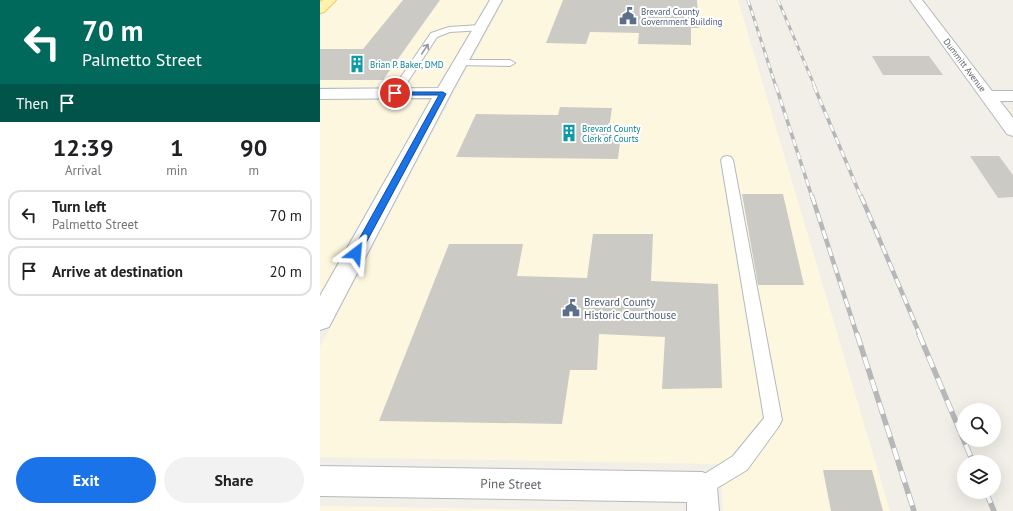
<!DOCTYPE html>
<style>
body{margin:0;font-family:"PT Sans",sans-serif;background:#f2f2f2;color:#202124;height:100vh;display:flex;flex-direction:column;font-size:15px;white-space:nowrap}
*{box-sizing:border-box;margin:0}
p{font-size:13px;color:#757577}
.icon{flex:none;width:22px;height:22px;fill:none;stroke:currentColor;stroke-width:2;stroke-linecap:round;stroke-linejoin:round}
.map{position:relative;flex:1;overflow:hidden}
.drawer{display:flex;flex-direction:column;background:#fff;width:320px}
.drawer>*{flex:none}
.banner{background:#00695c;color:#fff;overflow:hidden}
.buttons{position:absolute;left:637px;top:403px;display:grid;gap:8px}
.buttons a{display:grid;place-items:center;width:44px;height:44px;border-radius:50%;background:#fff;box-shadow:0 4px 16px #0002;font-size:20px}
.pin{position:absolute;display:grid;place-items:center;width:34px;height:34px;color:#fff;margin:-17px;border:2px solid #fff;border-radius:50%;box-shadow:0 1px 4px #0007}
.me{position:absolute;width:44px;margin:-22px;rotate:29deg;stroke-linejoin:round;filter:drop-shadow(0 0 3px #0008)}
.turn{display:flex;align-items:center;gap:14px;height:84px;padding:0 16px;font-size:18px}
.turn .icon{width:52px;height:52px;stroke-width:2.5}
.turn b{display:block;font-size:28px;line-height:34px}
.then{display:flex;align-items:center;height:38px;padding:0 16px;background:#0003;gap:8px;font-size:15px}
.eta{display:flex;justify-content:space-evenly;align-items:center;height:68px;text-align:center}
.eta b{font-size:24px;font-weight:800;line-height:28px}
.cta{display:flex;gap:8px;margin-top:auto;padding:8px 16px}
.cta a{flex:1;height:46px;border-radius:24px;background:#1a73e8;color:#fff;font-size:16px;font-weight:800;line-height:46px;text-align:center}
.cta a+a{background:#f2f2f2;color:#202124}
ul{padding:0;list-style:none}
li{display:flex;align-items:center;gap:12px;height:50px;margin:0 8px 6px;padding:0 8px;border:2px solid #e0e0e0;border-radius:12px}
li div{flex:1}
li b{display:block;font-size:15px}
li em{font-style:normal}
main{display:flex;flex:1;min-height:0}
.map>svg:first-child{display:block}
.commercial{fill:#fef7e0}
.building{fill:#cccac5}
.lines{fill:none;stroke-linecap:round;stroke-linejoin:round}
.service-casing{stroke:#b5b8bc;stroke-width:2}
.minor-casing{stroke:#b5b8bc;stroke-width:2}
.primary-casing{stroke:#f2c960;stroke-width:2}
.service{fill:#fff;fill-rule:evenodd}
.minor{fill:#fff;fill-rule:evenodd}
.primary{fill:#fff2af;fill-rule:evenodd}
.rail-far3-casing{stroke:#b6b7b8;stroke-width:3}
.rail-far2-casing{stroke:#b6b7b8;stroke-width:3.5}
.rail-far1-casing{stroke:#b6b7b8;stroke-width:4.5}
.rail-casing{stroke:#b6b7b8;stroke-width:5.5}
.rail-far3{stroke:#fff;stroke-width:2;stroke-dasharray:5.5;stroke-linecap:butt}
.rail-far2{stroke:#fff;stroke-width:2.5;stroke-dasharray:7;stroke-linecap:butt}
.rail-far1{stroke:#fff;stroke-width:3;stroke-dasharray:9;stroke-linecap:butt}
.rail{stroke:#fff;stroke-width:4;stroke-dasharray:12;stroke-linecap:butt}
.oneway{stroke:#979a9d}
.route{fill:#1a73e8;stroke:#114b97}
.labels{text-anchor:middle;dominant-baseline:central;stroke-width:4;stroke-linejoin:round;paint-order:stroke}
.far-service-label{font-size:9px;fill:#4e5e75;stroke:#fff;text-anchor:start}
.far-culture-label{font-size:9px;fill:#0d838f;stroke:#fff;text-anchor:start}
.far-street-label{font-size:9px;fill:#5f6368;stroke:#fff}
.service-label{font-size:11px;fill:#4e5e75;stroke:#fff;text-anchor:start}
.near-street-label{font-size:13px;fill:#5f6368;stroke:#fff}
</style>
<main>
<section class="drawer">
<div class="banner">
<div class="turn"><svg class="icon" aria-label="left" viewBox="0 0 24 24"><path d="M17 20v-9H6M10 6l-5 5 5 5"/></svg><div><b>70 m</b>Palmetto Street</div></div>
<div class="then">Then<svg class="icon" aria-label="arrive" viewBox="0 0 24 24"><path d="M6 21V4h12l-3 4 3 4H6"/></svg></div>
</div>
<div class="eta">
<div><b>12:39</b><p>Arrival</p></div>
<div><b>1</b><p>min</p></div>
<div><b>90</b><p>m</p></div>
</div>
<ul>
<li><svg class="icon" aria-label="left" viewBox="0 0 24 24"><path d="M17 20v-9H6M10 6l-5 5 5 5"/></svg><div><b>Turn left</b><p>Palmetto Street</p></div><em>70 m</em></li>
<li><svg class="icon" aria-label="arrive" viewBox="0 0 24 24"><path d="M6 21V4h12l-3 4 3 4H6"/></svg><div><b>Arrive at destination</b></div><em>20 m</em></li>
</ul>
<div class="cta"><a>Exit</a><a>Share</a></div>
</section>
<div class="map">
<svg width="693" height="511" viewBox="0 0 693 511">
<rect width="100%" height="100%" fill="#f1efe8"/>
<!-- commercial -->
<g class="commercial">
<polygon points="17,0 169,0 117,87 0,87 0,17"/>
<polygon points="184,0 418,0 570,511 403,511 399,464 0,457 0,347 133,94"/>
<polygon points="0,100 110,100 0,293"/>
<polygon points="0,506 297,511 0,511"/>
</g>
<!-- building -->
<g class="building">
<polygon points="83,0 120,0 63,80 0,80 0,49 43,49"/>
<polygon points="243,0 377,0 379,28 371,28 371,45 318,44 319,33 270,32 266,44 226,43"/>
<polygon points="552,56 609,56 623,75 563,75"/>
<polygon points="240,107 292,108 288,134 301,134 298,159 136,157 156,114 238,115"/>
<polygon points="650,156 679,156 693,175 693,197 678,198"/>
<polygon points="422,194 463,194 484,285 438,285"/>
<polygon points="273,234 333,234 331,281 398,284 402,388 342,389 345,337 279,334 277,370 250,370 242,424 59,421 129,244 203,244 197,276 267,278"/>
<polygon points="503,470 552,470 563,511 511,511"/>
</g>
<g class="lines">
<!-- service casing -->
<g class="service-casing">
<g id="service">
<polygon points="160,25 164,28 163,30 130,32 117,37 79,95 71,95 70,93 111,33 129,27"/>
<polygon points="141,60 190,60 195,63 190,66 138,65 136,63 138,61"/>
<polygon points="407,156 411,157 413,160 462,420 459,426 427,470 382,497 375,494 372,487 375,480 413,456 444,418 401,160 403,157"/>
</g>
</g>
<!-- minor casing -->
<g class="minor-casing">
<g id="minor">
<polygon points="170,0 182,0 131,93 9,327 0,330 0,296 112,98 0,99 0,89 118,88"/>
<polygon points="590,0 602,0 672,91 693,91 693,101 680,101 693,118 693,136 687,134"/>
<polygon points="0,466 382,472 393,476 397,487 399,511 367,511 367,502 0,496"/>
</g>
</g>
<!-- primary casing -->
<g class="primary-casing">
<polygon id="primary" points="3,0 16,0 4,12 0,13 0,2"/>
</g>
<!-- service -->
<use href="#service" class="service"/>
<!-- minor -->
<use href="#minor" class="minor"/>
<!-- primary -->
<use href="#primary" class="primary"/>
<!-- rail-far3 casing -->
<g class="rail-far3-casing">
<g id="rail-far3">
<polyline points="428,0 456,87"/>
<polyline points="458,0 495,87"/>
</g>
</g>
<!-- rail-far2 casing -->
<g class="rail-far2-casing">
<g id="rail-far2">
<polyline points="456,86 492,197"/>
<polyline points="494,86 541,197"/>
</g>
</g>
<!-- rail-far1 casing -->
<g class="rail-far1-casing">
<g id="rail-far1">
<polyline points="492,196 537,335"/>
<polyline points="541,196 600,335"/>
</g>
</g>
<!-- rail casing -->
<g class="rail-casing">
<g id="rail">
<polyline points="537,334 594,511"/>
<polyline points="599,334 653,462"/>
<polyline points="666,492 674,511"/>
</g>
</g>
<!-- rail-far3 -->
<use href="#rail-far3" class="rail-far3"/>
<!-- rail-far2 -->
<use href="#rail-far2" class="rail-far2"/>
<!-- rail-far1 -->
<use href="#rail-far1" class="rail-far1"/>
<!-- rail -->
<use href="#rail" class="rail"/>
</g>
<!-- one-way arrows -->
<defs><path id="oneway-shaft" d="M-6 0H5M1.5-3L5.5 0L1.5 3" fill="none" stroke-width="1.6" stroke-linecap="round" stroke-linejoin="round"/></defs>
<use class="oneway" href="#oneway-shaft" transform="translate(105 49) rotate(-56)"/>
<!-- route -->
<polygon class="route" points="73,92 123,92 126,94 39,256 33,256 32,253 33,250 119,95 73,95"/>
<!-- icons -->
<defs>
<g id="civic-bare" transform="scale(1.38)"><path d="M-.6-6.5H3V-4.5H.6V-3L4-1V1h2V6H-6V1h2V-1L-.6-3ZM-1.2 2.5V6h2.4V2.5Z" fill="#5c6f8a" stroke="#fff" stroke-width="2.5" paint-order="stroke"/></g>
<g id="building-bare" transform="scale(1.38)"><path d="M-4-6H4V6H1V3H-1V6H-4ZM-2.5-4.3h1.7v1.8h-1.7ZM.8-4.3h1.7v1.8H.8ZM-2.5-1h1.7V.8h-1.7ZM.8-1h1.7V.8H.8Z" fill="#0f9aa8" stroke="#fff" stroke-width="2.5" paint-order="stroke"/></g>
</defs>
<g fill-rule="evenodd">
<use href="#civic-bare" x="308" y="16"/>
<use href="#building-bare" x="37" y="64"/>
<use href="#building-bare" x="249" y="133"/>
<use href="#civic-bare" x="251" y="308"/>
</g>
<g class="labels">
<!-- far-service labels -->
<g class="far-service-label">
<text x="321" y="11">Brevard County<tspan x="321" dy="10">Government Building</tspan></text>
</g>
<!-- far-culture labels -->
<g class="far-culture-label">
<text x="50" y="64">Brian P. Baker, DMD</text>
<text x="262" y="128">Brevard County<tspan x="262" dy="10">Clerk of Courts</tspan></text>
</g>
<!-- far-street labels -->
<g class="far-street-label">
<text transform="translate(645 65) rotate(53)">Dummitt Avenue</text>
</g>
<!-- service labels -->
<g class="service-label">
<text x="264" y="302">Brevard County<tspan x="264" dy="13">Historic Courthouse</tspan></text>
</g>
<!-- near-street labels -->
<g class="near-street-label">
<text transform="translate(191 484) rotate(1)">Pine Street</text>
</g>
</g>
</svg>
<div class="buttons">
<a><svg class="icon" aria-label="search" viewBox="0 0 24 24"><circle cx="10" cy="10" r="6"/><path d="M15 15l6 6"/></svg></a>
<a><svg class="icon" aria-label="layers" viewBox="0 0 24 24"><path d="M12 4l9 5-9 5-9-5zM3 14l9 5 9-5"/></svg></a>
</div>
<div class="pin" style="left:75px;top:93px;background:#d93025"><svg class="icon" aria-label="arrive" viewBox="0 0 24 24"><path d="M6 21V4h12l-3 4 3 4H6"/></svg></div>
<svg class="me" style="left:36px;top:253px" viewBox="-20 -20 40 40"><path d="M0-17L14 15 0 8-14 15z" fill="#1a73e8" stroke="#fff" stroke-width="4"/></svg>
</div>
</main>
